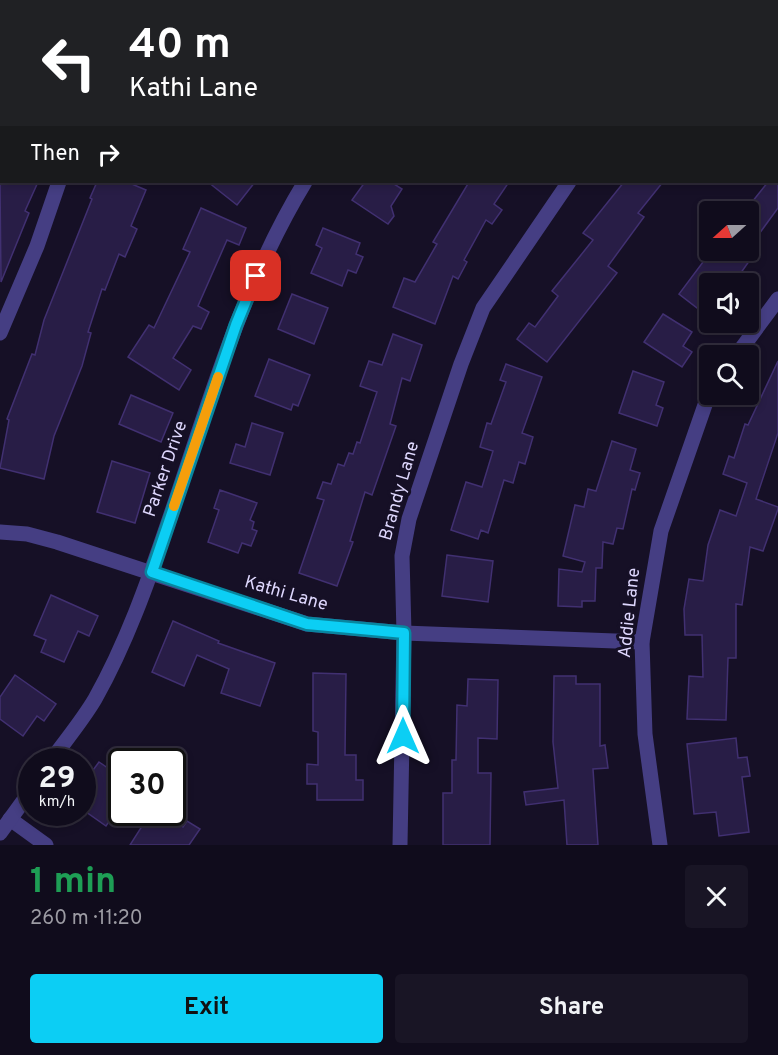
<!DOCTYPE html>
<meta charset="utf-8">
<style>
body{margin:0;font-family:Overpass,sans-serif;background:#191525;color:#f1f3f6;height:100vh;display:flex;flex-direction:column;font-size:22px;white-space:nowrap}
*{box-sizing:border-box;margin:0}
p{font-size:20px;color:#9c9ba3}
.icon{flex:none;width:33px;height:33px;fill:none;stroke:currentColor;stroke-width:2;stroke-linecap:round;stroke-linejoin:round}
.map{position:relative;height:845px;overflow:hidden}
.drawer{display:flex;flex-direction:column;background:#100c1c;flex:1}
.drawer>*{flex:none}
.guide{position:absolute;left:0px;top:0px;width:778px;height:183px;box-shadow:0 3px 9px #0003,0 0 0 2px #302c3b;background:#202124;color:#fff;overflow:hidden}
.needle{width:39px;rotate:249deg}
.tools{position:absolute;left:699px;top:201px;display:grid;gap:12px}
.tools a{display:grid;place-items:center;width:60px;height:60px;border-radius:6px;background:#100c1c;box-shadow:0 3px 9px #0003,0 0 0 2px #302c3b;font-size:30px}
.speed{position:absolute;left:18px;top:748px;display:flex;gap:12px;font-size:30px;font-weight:700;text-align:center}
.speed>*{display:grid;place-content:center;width:78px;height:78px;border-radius:50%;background:#100c1c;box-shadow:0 3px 9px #0003,0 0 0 2px #302c3b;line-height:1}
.speed small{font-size:15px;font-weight:400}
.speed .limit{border:3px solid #111;border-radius:9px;background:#fff;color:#111}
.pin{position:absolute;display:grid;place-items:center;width:51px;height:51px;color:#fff;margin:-26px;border-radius:12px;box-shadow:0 3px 9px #0006}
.me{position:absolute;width:66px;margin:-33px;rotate:0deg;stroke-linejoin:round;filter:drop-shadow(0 0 4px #0008)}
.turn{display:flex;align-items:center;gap:21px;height:126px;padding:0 30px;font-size:27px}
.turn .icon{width:78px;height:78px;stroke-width:2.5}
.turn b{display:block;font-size:42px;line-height:51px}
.then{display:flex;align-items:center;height:57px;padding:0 30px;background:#0003;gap:12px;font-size:22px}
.round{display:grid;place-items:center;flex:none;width:63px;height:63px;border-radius:6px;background:#191525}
.overview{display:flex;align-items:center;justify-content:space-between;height:102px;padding:0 30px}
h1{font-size:36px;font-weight:700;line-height:45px;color:#1e9e55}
.primary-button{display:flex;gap:12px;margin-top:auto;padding:12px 30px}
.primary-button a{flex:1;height:69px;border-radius:6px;background:#0ccef4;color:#111;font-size:24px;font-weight:700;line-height:69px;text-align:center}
.primary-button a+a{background:#191525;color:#f1f3f6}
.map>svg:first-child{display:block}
.building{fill:#281d46;stroke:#413071;stroke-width:1.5}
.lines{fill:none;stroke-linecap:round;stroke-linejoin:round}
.minor{stroke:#453e83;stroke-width:15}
.route-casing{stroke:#08869f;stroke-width:15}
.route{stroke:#0ccef4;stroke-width:10}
.slow{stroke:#f59e0b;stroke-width:10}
.labels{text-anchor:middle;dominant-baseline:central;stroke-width:6;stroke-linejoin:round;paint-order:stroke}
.street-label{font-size:18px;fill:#ded7fd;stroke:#161026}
</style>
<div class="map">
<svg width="778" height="845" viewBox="0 0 778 845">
<rect width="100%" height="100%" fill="#161026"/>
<!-- building -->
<g class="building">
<polygon points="0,182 38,182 25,211 29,213 1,282"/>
<polygon points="97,182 127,182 146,190 131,226 137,229 125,257 119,254 105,290 102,289 88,332 91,333 82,366 54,436 44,479 0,468 9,420 7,419 32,354 35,355 44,320 92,199 90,198"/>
<polygon points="208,182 255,182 237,205"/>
<polygon points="365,182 391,182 402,189 391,206 394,216 388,224 352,200"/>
<polygon points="469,182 509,182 494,204 502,210 492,224 486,220 464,260 467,262 458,279 453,276 435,324 393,307 404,278 415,282 437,244 433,242"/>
<polygon points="624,182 663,182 638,213 644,217 608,266 617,273 547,362 517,339 529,323 535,327 558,296 552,291 593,240 583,233"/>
<polygon points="768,182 778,182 778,208 748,249 748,207"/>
<polygon points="201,208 246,228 239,245 227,240 198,306 209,312 201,329 193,326 173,358 191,370 179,390 128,357 149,325 154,328 190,252 183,249"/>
<polygon points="323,228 360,243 356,254 363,257 356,273 348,270 342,286 311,273 322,248 316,245"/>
<polygon points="712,250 757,250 733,284 710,284 710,318 679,294"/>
<polygon points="292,294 328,308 314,344 278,329"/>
<polygon points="663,314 692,332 683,346 692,352 682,367 644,342"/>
<polygon points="393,334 422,345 410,381 402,378 390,424 396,426 372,495 365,492 350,541 353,542 337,586 299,573 324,500 317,498 323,482 331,484 338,464 344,466 349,453 353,454 357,442 360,443 377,392 360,386 369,361 382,365"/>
<polygon points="269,359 310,375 298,406 293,404 291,410 255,396"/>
<polygon points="778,361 778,433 756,499 778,507 778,509 763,551 750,547 742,605 736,604 736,658 728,658 726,720 687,719 689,676 703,677 702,635 685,635 684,609 689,579 703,581 708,545 720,510 736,516 747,483 723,474 729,456 734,458 745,424 748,425"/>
<polygon points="506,364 542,377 522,433 533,437 525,464 519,462 513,483 504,480 488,533 481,530 478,539 451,530 466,482 482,487 493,451 480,447 487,423 491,424 506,382 500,380"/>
<polygon points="633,371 664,382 656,405 663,408 657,426 619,413"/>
<polygon points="131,395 173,413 161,442 119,424"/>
<polygon points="252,423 283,433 270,475 230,463 236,444 245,447"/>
<polygon points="612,441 636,449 630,470 640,473 635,490 632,489 623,529 617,528 613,544 603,542 602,568 596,568 595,601 582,601 582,607 558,606 559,569 582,572 585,562 563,556 575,505 584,507 588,489 596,491"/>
<polygon points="112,461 150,473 135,523 97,512"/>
<polygon points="220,490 257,503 250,520 254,522 252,529 257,531 251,546 242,543 238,553 208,542 219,510 214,508"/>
<polygon points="447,555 493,561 488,602 442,596"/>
<polygon points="51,595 98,616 89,636 78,631 64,662 41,652 46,640 34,635"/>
<polygon points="173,621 219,641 218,643 275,663 260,706 221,693 229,669 197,655 184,686 152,672"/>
<polygon points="313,673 346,674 345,755 356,755 356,780 363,780 363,800 317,800 317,784 307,784 307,764 318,765 318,732 313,731"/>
<polygon points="15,675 56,704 44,721 37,716 23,736 0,719 0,697"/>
<polygon points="554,676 576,676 576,684 600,684 600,746 605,745 608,768 593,769 598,845 567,845 564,800 526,805 524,792 558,788 553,742"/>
<polygon points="468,679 498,680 497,739 478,738 478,773 491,773 490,845 443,845 443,793 452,793 452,760 456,760 457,705 467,706"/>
<polygon points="736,738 738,758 747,757 750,776 742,777 749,832 719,836 716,812 694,814 687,744"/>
<polygon points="99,762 122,778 122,803 106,826 82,809 82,785"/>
<polygon points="161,813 183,827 187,821 200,829 189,845 130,845 144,823 151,827"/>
</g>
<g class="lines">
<!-- minor -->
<g class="minor">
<polyline points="422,0 424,2"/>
<polyline points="699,2 700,0"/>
<polyline points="0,333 37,246 59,182"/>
<polyline points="736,356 778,299"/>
<polyline points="0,532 27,534 57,542 307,624 404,633 642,642"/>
<path d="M50,762C65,741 82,721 95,699C126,644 148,582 168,523C208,407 241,287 305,182"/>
<polyline points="10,819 46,845"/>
<polyline points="0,833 32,789"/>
<polyline points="400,845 404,633 402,556 409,519 461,364 483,308 569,182"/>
<polyline points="660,845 645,734 642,642 661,531 706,402 711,394"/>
</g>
</g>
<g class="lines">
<!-- route casing -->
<g class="route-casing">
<polyline id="route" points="256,276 236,325 152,572 307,624 404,633 403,736"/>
</g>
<!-- route -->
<use href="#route" class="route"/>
<!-- slow -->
<polyline class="slow" points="174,506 218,377"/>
</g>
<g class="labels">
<!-- street labels -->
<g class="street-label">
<text transform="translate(166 469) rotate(-71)">Parker Drive</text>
<text transform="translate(400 491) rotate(-74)">Brandy Lane</text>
<text transform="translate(286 594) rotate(16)">Kathi Lane</text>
<text transform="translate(630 613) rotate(-84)">Addie Lane</text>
</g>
</g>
</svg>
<div class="tools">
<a><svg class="needle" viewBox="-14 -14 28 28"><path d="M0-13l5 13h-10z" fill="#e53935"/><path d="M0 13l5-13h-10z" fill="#9c9ba3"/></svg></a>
<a><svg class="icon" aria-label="sound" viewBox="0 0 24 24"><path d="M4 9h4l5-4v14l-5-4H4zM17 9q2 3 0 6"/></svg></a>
<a><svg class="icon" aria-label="search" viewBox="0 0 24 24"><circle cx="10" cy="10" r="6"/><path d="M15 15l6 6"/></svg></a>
</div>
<div class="speed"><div>29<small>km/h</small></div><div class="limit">30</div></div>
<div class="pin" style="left:256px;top:276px;background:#d93025"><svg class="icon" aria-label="arrive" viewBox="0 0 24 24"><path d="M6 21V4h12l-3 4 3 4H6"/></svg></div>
<svg class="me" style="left:403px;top:736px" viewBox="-20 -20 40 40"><path d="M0-17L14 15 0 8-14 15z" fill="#0ccef4" stroke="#fff" stroke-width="4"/></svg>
<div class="guide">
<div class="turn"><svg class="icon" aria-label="left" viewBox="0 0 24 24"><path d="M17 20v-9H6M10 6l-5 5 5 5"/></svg><div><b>40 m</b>Kathi Lane</div></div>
<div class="then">Then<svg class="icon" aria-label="right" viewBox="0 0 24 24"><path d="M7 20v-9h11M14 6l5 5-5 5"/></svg></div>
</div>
</div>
<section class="drawer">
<div class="overview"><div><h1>1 min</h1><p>260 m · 11:20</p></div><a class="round"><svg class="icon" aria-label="close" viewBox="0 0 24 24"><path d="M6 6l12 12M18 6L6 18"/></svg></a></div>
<div class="primary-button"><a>Exit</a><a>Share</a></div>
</section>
